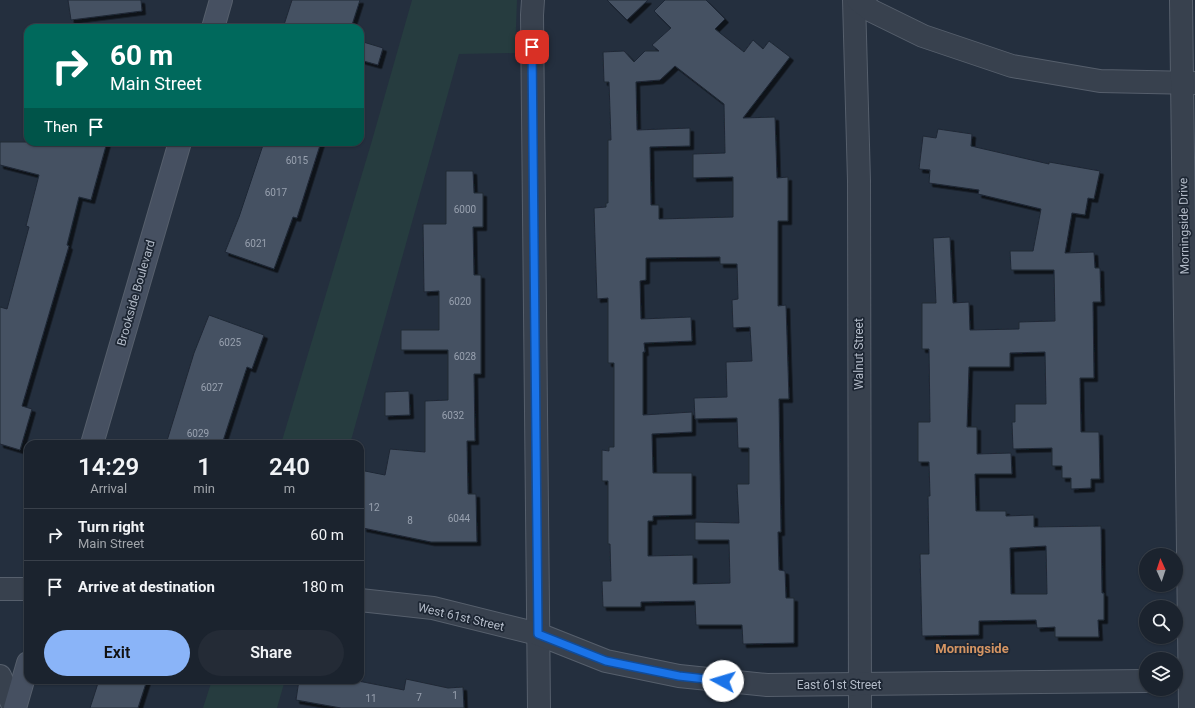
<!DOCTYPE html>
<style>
body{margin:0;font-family:Roboto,sans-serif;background:#242b36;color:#f1f3f6;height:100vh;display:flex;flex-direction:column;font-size:15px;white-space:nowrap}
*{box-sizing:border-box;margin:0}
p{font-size:13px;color:#a0a4aa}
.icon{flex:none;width:22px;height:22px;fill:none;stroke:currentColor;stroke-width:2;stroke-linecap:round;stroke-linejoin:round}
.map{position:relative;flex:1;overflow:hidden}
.drawer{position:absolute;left:24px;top:440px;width:340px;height:244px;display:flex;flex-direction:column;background:#1b232e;border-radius:12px;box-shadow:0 1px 3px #0004,0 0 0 1px #39404a}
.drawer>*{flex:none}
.banner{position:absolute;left:24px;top:24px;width:340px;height:122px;border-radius:12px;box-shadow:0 1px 3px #0004,0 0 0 1px #39404a;background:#00695c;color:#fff;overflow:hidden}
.needle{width:26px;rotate:357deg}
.fabs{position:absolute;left:1139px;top:548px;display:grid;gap:8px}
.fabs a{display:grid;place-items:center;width:44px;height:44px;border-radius:50%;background:#1b232e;box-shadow:0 1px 3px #0004,0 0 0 1px #39404a;font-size:20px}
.pin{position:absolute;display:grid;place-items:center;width:34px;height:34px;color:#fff;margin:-17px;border-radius:8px;box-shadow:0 2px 6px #0006}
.me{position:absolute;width:44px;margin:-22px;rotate:276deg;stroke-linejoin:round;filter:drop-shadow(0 0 3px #0008)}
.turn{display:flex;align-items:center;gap:14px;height:84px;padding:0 20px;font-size:18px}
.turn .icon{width:52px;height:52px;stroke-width:2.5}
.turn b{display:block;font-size:28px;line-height:34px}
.then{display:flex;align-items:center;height:38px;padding:0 20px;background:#0003;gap:8px;font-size:15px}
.eta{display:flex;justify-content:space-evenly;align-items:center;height:68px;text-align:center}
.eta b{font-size:24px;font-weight:600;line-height:28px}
.primary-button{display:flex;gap:8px;margin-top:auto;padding:8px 20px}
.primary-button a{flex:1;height:46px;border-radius:24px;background:#8ab4f8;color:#111;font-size:16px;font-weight:600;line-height:46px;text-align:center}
.primary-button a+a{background:#242b36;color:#f1f3f6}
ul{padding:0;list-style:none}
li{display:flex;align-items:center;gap:12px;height:52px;padding:0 20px;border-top:1px solid #39404a}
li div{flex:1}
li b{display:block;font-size:15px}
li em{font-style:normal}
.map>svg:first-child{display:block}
.green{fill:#263c3f}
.building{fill:#455162;stroke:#1f2835;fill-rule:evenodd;filter:url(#shadow)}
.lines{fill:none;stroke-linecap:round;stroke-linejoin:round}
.minor-casing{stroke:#565f6c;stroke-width:24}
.secondary-casing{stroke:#565f6c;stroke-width:24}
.minor{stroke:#38414e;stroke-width:22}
.secondary{stroke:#465061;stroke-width:22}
.route-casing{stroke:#114b97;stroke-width:10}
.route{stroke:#1a73e8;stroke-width:7}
.labels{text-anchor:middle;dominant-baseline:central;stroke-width:3.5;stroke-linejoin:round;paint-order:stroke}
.number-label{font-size:10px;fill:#98a1af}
.street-label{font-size:12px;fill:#b4bcc9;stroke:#1d2633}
.neighbourhood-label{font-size:13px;font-weight:bold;fill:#d59563;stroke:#1d2633}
</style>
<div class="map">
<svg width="1195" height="708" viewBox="0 0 1195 708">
<defs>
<filter id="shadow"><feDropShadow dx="3.5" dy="3.5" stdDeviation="0" flood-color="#0009"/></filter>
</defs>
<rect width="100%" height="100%" fill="#242f3e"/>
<!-- green -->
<g class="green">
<polygon points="412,0 517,0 515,53 459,54 350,444 281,444 371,144"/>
<polygon points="212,680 285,680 277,708 203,708"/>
</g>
<!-- building -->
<g class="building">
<polygon points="68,0 141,0 142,11 71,20"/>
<polygon points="292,0 360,0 351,28 283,28"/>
<polygon points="607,0 648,0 627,20"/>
<path d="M665,0H706L725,19L715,29L744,52L753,40L763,49L769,41L790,57L743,118L775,117L777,178L788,177V221H778V306L786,305L789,399H779L781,532H778L779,570L785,571L786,598H794V643L743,644L742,625H696L695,601L641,602V607H603L602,581H611L610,544H608V481H602V450L609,451V447H614V363H608V298L597,299L595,239L594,208L606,207V203H608V140H611L609,82H604L603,52L624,51L634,62L645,51H659L652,45L671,28L654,11ZM675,66L724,104L725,153L693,154V178L733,177V217L659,219V205H651L650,147L690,146V128L637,130L636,82L660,80ZM720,257V264H737L738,299L732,300L733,328L750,327L752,361L726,362L727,397L694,398L695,419L737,418L738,448H749V484H737L739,523L695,522V540H729L730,583L693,584V555L648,556V521H653V516L692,515V473H653L652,434L692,432V412L643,415V352H645L644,343L692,341L691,317L641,319L640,281L646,280V258Z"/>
<polygon points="360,41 383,48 378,65 360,60"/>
<path d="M938,129L972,134L971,146L1049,164V162L1100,171L1094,199L1088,198L1085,215L1072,213L1065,253L1094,252L1095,268H1100L1101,302H1093L1094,378H1080L1081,432H1099L1100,479H1091V488L1071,489V478H1062V466H1052V448L1013,449L1012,422H1015V404H1046L1045,352L1010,353V367H969L967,427H977V454L1011,453L1012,474H975L976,511H1006V516L1034,515V527L1101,526L1102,593H1104V620H1098L1099,637H1055V627L1037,628L1036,620L979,621V635L922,636L920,554H929L928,496H930L929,462H918V422H930L929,349H922V303H936L933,238L950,237L953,303L969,302L970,330L1019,329V322L1055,321L1054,270H1011L1010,251H1033L1041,209L978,194L979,190L929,183L930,170L919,169L923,136L936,138ZM1046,546L1047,594H1011L1010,548Z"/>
<polygon points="0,142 107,142 91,200 79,197 67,245 69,246 22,406 32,409 20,450 0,444 0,307 7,309 29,227 26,226 39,175 0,165"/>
<polygon points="264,142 321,142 297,218 293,217 274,269 225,252 239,217"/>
<polygon points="446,171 473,171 474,193 483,193 483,227 473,227 474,275 481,275 481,374 474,374 475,441 467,441 468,494 476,494 477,542 431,542 363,528 364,521 360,520 360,470 385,475 390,449 425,452 425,401 448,400 448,350 401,350 401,330 439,330 439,291 424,292 423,224 446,224"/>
<polygon points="209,315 264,335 252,369 247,367 222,444 166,444 194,353"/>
<polygon points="409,391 410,415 385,416 385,392"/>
<polygon points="406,679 448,688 463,687 464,708 341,708 296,700 299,680 353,680 404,690"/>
<polygon points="99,680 147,680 138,708 90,708"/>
</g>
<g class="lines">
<!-- minor casing -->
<g class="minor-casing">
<g id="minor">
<polyline points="533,0 532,15 539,708"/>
<polyline points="854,0 859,181 860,708"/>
<polyline points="858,0 872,11 923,36 1012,66 1100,81 1195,83"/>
<polyline points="1181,0 1190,708"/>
<polyline points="0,589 28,589"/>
<polyline points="360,600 433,608 538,634 606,661 679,676 767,685 1146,681"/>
<polyline points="0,676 14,708"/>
</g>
</g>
<!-- secondary casing -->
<g class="secondary-casing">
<g id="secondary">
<polyline points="213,28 221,0"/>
<polyline points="92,444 180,142"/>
<polyline points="15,708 28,663"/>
</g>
</g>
<!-- minor -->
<use href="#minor" class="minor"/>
<!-- secondary -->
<use href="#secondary" class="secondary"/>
</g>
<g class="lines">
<!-- route casing -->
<g class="route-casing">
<polyline id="route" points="532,47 538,634 606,661 679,676 723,681"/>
</g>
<!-- route -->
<use href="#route" class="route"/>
</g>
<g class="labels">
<!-- number labels -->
<g class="number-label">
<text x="297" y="160">6015</text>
<text x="276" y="192">6017</text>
<text x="465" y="209">6000</text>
<text x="256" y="243">6021</text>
<text x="460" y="301">6020</text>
<text x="230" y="342">6025</text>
<text x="465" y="356">6028</text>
<text x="212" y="387">6027</text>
<text x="453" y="415">6032</text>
<text x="198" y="433">6029</text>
<text x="374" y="507">12</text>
<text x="459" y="518">6044</text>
<text x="410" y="520">8</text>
<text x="455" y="695">1</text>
<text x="419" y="697">7</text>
<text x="371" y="698">11</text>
</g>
<!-- street labels -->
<g class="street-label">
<text transform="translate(1184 226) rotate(-91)">Morningside Drive</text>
<text transform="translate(136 293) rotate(-74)">Brookside Boulevard</text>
<text transform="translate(859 354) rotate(-90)">Walnut Street</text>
<text transform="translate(461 617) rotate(13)">West 61st Street</text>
<text x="839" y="685">East 61st Street</text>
</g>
<!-- neighbourhood labels -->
<g class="neighbourhood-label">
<text x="972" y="648">Morningside</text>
</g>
</g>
</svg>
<div class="fabs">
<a><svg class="needle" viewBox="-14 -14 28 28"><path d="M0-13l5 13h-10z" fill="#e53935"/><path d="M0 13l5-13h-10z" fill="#a0a4aa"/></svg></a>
<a><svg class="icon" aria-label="search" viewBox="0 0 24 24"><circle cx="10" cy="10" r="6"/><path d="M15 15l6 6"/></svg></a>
<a><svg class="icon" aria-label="layers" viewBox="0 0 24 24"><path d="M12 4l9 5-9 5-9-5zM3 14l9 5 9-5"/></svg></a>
</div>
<div class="pin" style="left:532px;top:47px;background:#d93025"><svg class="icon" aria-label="arrive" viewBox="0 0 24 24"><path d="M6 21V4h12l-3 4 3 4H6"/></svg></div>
<svg class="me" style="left:723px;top:681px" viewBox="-20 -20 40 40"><circle r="19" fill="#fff"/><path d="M0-13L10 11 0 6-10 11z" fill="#1a73e8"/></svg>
<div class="banner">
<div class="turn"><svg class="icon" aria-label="right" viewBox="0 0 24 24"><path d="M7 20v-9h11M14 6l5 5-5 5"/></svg><div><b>60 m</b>Main Street</div></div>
<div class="then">Then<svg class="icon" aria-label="arrive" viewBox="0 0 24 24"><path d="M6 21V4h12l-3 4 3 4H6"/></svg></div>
</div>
<section class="drawer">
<div class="eta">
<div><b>14:29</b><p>Arrival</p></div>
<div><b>1</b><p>min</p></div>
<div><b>240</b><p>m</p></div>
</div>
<ul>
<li><svg class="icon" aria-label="right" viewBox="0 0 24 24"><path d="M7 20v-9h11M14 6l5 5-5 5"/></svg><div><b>Turn right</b><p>Main Street</p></div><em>60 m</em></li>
<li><svg class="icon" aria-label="arrive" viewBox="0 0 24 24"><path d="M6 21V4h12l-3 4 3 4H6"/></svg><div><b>Arrive at destination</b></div><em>180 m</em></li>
</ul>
<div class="primary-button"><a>Exit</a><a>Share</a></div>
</section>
</div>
